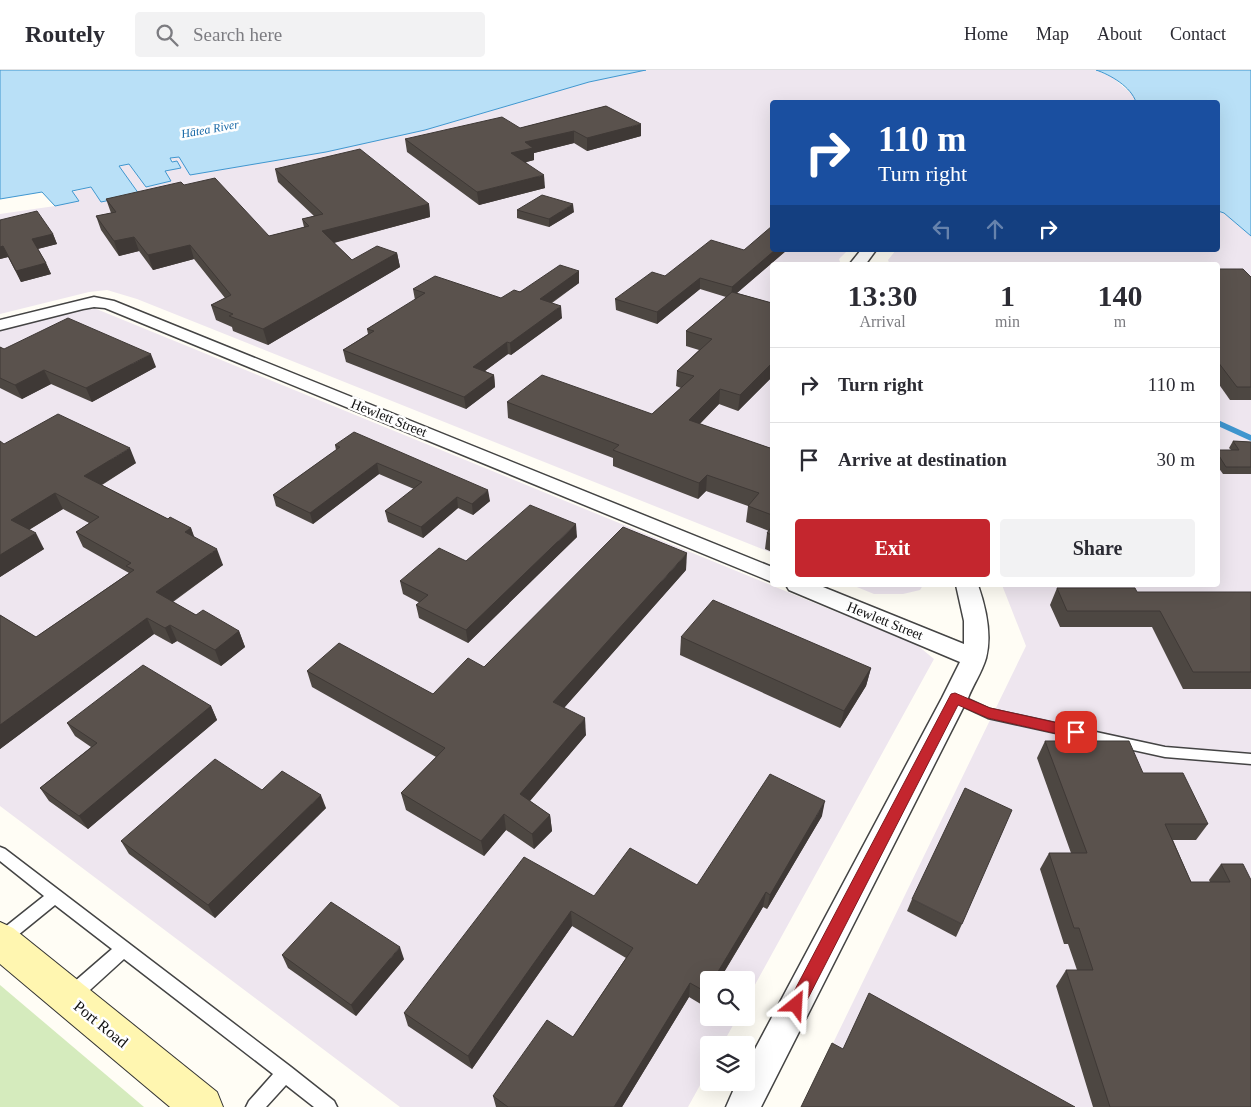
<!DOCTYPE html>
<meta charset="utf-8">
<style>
body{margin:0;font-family:"Times New Roman",serif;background:#f2f2f3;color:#2b2b33;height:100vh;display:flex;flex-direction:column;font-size:19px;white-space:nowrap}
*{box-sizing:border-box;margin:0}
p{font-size:16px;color:#7c7c81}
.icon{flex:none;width:28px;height:28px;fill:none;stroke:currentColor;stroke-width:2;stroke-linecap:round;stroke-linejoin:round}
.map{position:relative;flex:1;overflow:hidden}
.side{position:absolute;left:770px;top:192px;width:450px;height:325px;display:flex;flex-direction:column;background:#fff;border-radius:5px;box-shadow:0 5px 20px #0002}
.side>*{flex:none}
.guide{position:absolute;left:770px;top:30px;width:450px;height:152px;border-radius:5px;box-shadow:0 5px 20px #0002;background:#1a4fa0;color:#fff;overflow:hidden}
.fabs{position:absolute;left:700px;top:901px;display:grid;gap:10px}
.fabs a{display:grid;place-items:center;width:55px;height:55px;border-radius:5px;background:#fff;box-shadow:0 5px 20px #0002;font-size:25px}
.pin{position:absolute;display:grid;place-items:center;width:42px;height:42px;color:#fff;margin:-21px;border-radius:10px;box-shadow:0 2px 8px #0006}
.me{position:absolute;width:55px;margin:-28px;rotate:27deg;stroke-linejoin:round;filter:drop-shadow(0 0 4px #0008)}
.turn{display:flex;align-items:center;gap:18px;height:105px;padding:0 25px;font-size:22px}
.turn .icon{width:65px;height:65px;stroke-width:2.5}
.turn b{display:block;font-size:35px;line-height:42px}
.lanes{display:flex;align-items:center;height:48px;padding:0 25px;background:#0003;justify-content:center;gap:25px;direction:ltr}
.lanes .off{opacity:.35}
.eta{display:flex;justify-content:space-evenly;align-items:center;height:85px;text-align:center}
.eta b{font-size:30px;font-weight:700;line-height:35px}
.button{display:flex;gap:10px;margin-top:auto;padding:10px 25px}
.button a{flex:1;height:58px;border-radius:5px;background:#c4262e;color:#fff;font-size:20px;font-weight:700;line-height:58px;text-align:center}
.button a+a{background:#f2f2f3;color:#2b2b33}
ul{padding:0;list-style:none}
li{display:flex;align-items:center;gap:15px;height:75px;padding:0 25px;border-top:1px solid #e1e1e2}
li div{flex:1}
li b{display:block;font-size:19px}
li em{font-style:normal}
header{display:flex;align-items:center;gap:30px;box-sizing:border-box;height:70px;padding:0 25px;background:#fff;border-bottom:1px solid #e1e1e2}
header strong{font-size:24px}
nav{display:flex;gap:28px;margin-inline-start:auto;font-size:18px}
.search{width:350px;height:45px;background:#f2f2f3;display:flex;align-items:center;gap:12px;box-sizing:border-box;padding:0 18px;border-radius:5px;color:#7c7c81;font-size:19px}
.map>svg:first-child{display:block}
.industrial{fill:#eee6ef}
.green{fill:#d5ebbd}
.water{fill:#b9e0f7;stroke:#3f96cf}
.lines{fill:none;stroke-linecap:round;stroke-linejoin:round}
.stream{stroke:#3f96cf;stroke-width:5.5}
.lane-casing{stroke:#444;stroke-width:3}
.street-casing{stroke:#444;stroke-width:3}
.secondary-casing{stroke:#333;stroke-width:2}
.lane{fill:#fff;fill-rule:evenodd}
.street{fill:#fff;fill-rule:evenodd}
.secondary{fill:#fff6b0;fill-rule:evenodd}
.wall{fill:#4d4742}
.shaded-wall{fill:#3f3936}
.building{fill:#5a524d;stroke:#3f3936}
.route{fill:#c4262e;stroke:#7f191e}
.labels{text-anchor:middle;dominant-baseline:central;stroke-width:5;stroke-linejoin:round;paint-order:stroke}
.far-water-label{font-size:12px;font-style:italic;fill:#1768a6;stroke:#fff}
.street-label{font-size:14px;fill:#111;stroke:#fff}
.near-street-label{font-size:16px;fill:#111;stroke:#fff}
</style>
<header>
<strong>Routely</strong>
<div class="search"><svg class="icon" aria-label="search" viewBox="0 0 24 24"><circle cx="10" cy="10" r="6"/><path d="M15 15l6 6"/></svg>Search here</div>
<nav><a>Home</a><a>Map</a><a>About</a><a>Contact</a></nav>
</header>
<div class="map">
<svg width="1251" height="1037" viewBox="0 0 1251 1037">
<rect width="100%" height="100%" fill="#fffdf5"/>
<!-- industrial -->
<g class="industrial">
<polygon points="646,0 1096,0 1112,7 1134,26 1136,32 772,32 772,180 848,180 839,189 841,195 772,195 772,483 137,229 107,220 89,222 0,244 0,144 55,136 79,130 72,122 92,117 96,126 139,123 118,96 129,94 147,117 171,111 164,101 181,98 170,88 178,87 238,95 268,92 326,82 425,60 589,12"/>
<polygon points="1218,141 1224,143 1251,166 1251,1037 802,1037 1026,576 1002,515 1218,515 1218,195 890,195 888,190 896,180 1218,180"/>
<polygon points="80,238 94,238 917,575 934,589 746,931 746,910 709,910 709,948 737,948 722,975 709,975 709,999 688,1037 400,1037 0,736 0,261"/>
<polygon points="852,515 923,515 920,520 903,524 874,524"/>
</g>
<!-- green -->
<polygon class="green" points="0,915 144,1037 0,1037"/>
<!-- water -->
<g class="water">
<polygon points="0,0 646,0 589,12 425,60 326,82 190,105 179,87 170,88 172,92 177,91 181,98 165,101 171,111 146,117 129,94 119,96 139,124 101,132 91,117 72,121 79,131 55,136 42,122 0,129"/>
<path d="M1096,0H1251V166L1224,143L1218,141V32H1136C1131,17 1111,5 1096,0Z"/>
</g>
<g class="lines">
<!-- stream -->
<polyline class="stream" points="1218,353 1251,368"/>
<!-- lane casing -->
<g class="lane-casing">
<g id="lane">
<polygon points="955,623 990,639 1165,677 1251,684 1251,694 1165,687 988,648 951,631 949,628 951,625"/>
<polygon points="0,777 5,779 291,997 334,1031 337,1037 314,1037 286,1015 266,1037 246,1037 249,1031 273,1004 124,889 79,930 73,932 67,930 65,924 67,918 112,879 55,835 7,874 0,875 0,861 44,826 0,791"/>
</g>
</g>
<!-- street casing -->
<g class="street-casing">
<g id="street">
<polygon points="861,180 876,180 865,195 849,195"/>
<polygon points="94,227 114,231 772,497 772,512 105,238 94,237 83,239 0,260 0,250"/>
<path d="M786,515H818L964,574V551L956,515H978C986,538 992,565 986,588C982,602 973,615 968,628L761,1037H726L737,1012H746V996L942,628L960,592L789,520Z"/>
</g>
</g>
<!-- secondary casing -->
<g class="secondary-casing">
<polygon id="secondary" points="0,852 13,858 217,1022 223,1037 170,1037 0,894"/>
</g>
<!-- lane -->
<use href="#lane" class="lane"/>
<!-- street -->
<use href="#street" class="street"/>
<!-- secondary -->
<use href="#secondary" class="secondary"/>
</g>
<!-- wall -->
<g class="wall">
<polygon points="606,36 641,66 587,81 574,73 534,83 534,90 526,92 545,118 479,135 407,82 405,69 520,58"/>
<polygon points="275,99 429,134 430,147 334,173 352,190 397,183 400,197 268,275 233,261 232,257 216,250 211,235 225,228 194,189 153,200 139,181 119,186 101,160 96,146 111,143 106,129 184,115 269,166 304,157 302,149 314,146 278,112"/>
<polygon points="517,140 574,142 549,157 517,148"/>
<polygon points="0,150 53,164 57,174 38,179 46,193 51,204 21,212 8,187 0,189"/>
<polygon points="744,180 787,180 737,223 772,233 772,307 738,341 719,334 700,354 770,378 772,375 772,482 765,479 767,463 769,461 746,452 748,436 706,421 698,429 613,396 613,388 508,348 507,332 652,344 681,318 676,316 677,301 699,280 686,276 686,261 726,227 700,219 657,254 616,240 615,229 665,206"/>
<polygon points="1218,199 1251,207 1251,330 1230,330 1218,313"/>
<polygon points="579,201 579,213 552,233 562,248 511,285 508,284 485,301 494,305 495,317 466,339 346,292 343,280 368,264 367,259 415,230 413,219 501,228"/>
<polygon points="0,277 4,279 156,297 92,332 51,314 22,329 0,318"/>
<polygon points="1233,371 1251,372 1251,404 1223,404 1218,397 1218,380 1231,380 1229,378"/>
<polygon points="4,374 136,393 102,415 168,449 191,458 194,468 223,495 173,532 196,545 239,561 245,577 221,596 177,571 172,574 154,564 0,679 0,545 36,567 129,503 83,477 76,462 89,453 63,439 29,460 44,479 0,507"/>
<polygon points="335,375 490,431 473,445 458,438 423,468 388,452 385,441 414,419 379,404 313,454 276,436 273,425 336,380"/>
<polygon points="577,467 468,573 419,548 416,535 420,533 403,524 400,511 466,491"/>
<polygon points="686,500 564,638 586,665 530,731 550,745 552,761 534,779 506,760 484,786 406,740 401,723 436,687 312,617 307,601 433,624 484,597"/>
<polygon points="1057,518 1137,522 1251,522 1251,619 1183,619 1152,557 1060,557 1050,535"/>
<polygon points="681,567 871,598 866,616 840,658 680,585"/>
<polygon points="211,636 217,650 88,759 49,731 40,718 91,677 75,666 67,653"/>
<polygon points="1045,671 1143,703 1208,754 1196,770 1173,770 1191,812 1210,812 1209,810 1221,794 1243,794 1251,1037 1093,1037 1056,916 1066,900 1077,900 1068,874 1064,874 1040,799 1049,783 1071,783 1037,688"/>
<polygon points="262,720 326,738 215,848 129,784 121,771"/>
<polygon points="822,746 767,839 763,837 704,936 689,927 622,1037 496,1037 493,1026 573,967 626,888 572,856 472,999 408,956 404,943 594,826 697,815"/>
<polygon points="912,829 962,854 956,867 907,841"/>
<polygon points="282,885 404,889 356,946 288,898"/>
</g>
<!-- shaded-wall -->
<g class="shaded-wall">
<polygon points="641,54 641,66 587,81 587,68"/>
<polygon points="574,61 574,73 534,83 534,90 512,96 511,83 525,72"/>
<polygon points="544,105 545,118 479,135 477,122"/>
<polygon points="429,134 430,147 325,175 322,161"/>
<polygon points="573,134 574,142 549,157 549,149"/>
<polygon points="53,164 57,174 37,179 32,169"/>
<polygon points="134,167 139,181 119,186 114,171"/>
<polygon points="190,175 194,189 153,200 148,185"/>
<polygon points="3,176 8,187 0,189 0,177"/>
<polygon points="775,180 787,180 731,228 732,217"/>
<polygon points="397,183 400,197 268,275 263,259"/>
<polygon points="46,193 51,204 21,212 16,201"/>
<polygon points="579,201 579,213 540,240 540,229"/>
<polygon points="700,208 700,219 657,254 657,242"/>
<polygon points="561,236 562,248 511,285 510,273"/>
<polygon points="507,272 508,284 474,309 473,297"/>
<polygon points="151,284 156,297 92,332 86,318"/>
<polygon points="772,293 772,307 738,341 740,325"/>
<polygon points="44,300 51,314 22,329 15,315"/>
<polygon points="494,305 495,317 466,339 464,327"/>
<polygon points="720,319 719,334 688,365 689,350"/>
<polygon points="130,378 136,393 91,421 84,406"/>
<polygon points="377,393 379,404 313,454 310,443"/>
<polygon points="707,405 706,421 698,429 699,413"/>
<polygon points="488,420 490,431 473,445 472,434"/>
<polygon points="55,423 63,439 20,465 11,450"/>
<polygon points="457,427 458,438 423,468 421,457"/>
<polygon points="576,454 577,467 468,573 466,560"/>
<polygon points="191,458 197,474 185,462"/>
<polygon points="36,463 44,479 0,507 0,485"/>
<polygon points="217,479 223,495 163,538 156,522"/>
<polygon points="687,483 686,500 555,648 553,632"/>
<polygon points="147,548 154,564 0,679 0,655"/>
<polygon points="170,555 177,571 172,574 165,558"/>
<polygon points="239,561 245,577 221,596 215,580"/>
<polygon points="871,598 866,616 840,658 844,641"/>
<polygon points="211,636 217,650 88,759 79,746"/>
<polygon points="585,648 586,665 522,740 520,724"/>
<polygon points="321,725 326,738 215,848 208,835"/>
<polygon points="825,731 822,746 767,839 770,825"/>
<polygon points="504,744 506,760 484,786 481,771"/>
<polygon points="550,745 552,761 534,779 532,764"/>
<polygon points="766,822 763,837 719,910 713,910"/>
<polygon points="571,841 572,856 472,999 468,986"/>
<polygon points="400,877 404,889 356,946 351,935"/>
<polygon points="690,913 689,927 622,1037 614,1037"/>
<polygon points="709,917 709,928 704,936 706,922"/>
</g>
<!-- building -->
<g class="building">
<polygon points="606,36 641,54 587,68 574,61 525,72 533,78 511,83 544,105 477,122 405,69 502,47 520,58"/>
<polygon points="360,79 429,134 322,161 352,190 377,176 397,183 263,259 229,246 233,244 211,235 231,225 190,175 148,185 134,167 114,171 96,146 116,142 106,129 181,112 184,115 215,108 269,166 309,156 302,149 323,144 275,99"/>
<polygon points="542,125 573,134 549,149 517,140"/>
<polygon points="37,141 53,164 32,169 46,193 16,201 3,176 0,177 0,150"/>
<polygon points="772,156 772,180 775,180 732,217 700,208 657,242 615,229 652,202 665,206 711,170 744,180"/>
<polygon points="560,195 579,201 540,229 561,236 510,273 507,272 473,297 494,305 464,327 343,280 374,261 367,259 425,223 413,219 435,206 501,228 514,220 520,222"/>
<polygon points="1218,199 1243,199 1251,207 1251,317 1237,317 1218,292"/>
<polygon points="732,222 772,233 772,293 740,325 720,319 689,350 770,378 772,375 772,445 748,436 759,423 707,405 699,413 613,380 619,375 507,332 542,305 652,344 694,306 677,301 712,269 686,261"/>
<polygon points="68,248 151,284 86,318 44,300 15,315 0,308 0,277 4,279"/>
<polygon points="58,344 130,378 84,406 168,449 170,447 191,458 185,462 217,479 156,522 196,545 203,540 239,561 215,580 170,555 165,558 147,548 0,655 0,545 36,567 134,500 126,496 131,493 76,462 99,447 55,423 11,450 36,463 0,485 0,371 4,374"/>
<polygon points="354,362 488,420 472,434 457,427 421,457 385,441 422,412 377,393 310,443 273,425 340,377 335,375"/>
<polygon points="1233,371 1251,372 1251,397 1226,397 1218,384 1218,380 1239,380"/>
<polygon points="530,435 576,454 466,560 416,535 428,525 400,511 439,478 466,491"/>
<polygon points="772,456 772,465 767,463"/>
<polygon points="623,457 687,483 553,632 585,648 520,724 550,745 532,764 504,744 481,771 401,723 445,678 307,601 339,573 433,624 468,588 484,597"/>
<polygon points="1057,518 1135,518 1137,522 1251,522 1251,602 1193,602 1160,541 1067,541"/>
<polygon points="713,530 871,598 844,641 681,567"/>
<polygon points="143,595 211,636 79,746 40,718 97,673 67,653"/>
<polygon points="1045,671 1129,671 1143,703 1183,703 1208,754 1165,754 1191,812 1230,812 1221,794 1243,794 1251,810 1251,1037 1110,1037 1066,900 1093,900 1079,858 1074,858 1049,783 1087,783"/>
<polygon points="215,689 262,720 282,701 321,725 208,835 121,771"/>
<polygon points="770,704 825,731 770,825 766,822 713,910 709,910 709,917 706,922 690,913 614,1037 508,1037 493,1026 547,950 573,967 633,878 571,841 468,986 404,943 524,787 594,826 630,778 697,815"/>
<polygon points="965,718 1012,740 962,854 912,829"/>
<polygon points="331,832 400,877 351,935 282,885"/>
<polygon points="869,923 1075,1037 801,1037 832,973 843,979"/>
</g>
<!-- route -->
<polygon class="route" points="955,623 990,638 1076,657 1081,659 1083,662 1081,666 1076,668 988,648 958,635 802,940 796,943 790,940 788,935 790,929 951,624"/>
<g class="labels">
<!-- far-water labels -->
<g class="far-water-label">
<text transform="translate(210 59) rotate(-10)">Hātea River</text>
</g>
<!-- street labels -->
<g class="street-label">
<text transform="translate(389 348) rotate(22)">Hewlett Street</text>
<text transform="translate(885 551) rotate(22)">Hewlett Street</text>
</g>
<!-- near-street labels -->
<g class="near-street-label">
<text transform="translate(101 954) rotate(39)">Port Road</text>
</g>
</g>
</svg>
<div class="fabs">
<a><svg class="icon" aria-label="search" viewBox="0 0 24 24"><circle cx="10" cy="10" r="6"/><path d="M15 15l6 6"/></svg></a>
<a><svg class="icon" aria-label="layers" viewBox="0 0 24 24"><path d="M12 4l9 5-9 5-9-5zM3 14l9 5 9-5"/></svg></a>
</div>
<div class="pin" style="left:1076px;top:662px;background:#d93025"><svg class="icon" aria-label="arrive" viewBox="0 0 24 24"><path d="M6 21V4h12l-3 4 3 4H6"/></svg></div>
<svg class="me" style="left:796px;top:935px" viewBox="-20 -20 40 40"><path d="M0-17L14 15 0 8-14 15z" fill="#c4262e" stroke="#fff" stroke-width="4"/></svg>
<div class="guide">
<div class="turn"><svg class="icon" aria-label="right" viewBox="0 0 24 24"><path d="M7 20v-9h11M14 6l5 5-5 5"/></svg><div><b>110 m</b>Turn right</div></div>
<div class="lanes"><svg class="icon off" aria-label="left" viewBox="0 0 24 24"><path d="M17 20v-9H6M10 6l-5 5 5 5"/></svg><svg class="icon off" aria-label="ahead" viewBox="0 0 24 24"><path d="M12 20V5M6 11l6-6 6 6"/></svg><svg class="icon" aria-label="right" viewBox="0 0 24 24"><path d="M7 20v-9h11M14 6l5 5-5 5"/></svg></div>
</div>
<section class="side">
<div class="eta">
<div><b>13:30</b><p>Arrival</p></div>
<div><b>1</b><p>min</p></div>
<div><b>140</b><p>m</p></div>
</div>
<ul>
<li><svg class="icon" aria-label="right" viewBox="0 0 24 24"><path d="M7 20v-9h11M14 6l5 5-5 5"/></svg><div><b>Turn right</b></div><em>110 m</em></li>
<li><svg class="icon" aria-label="arrive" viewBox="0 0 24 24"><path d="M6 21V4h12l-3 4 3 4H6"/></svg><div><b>Arrive at destination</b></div><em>30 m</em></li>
</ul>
<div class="button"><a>Exit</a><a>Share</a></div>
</section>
</div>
